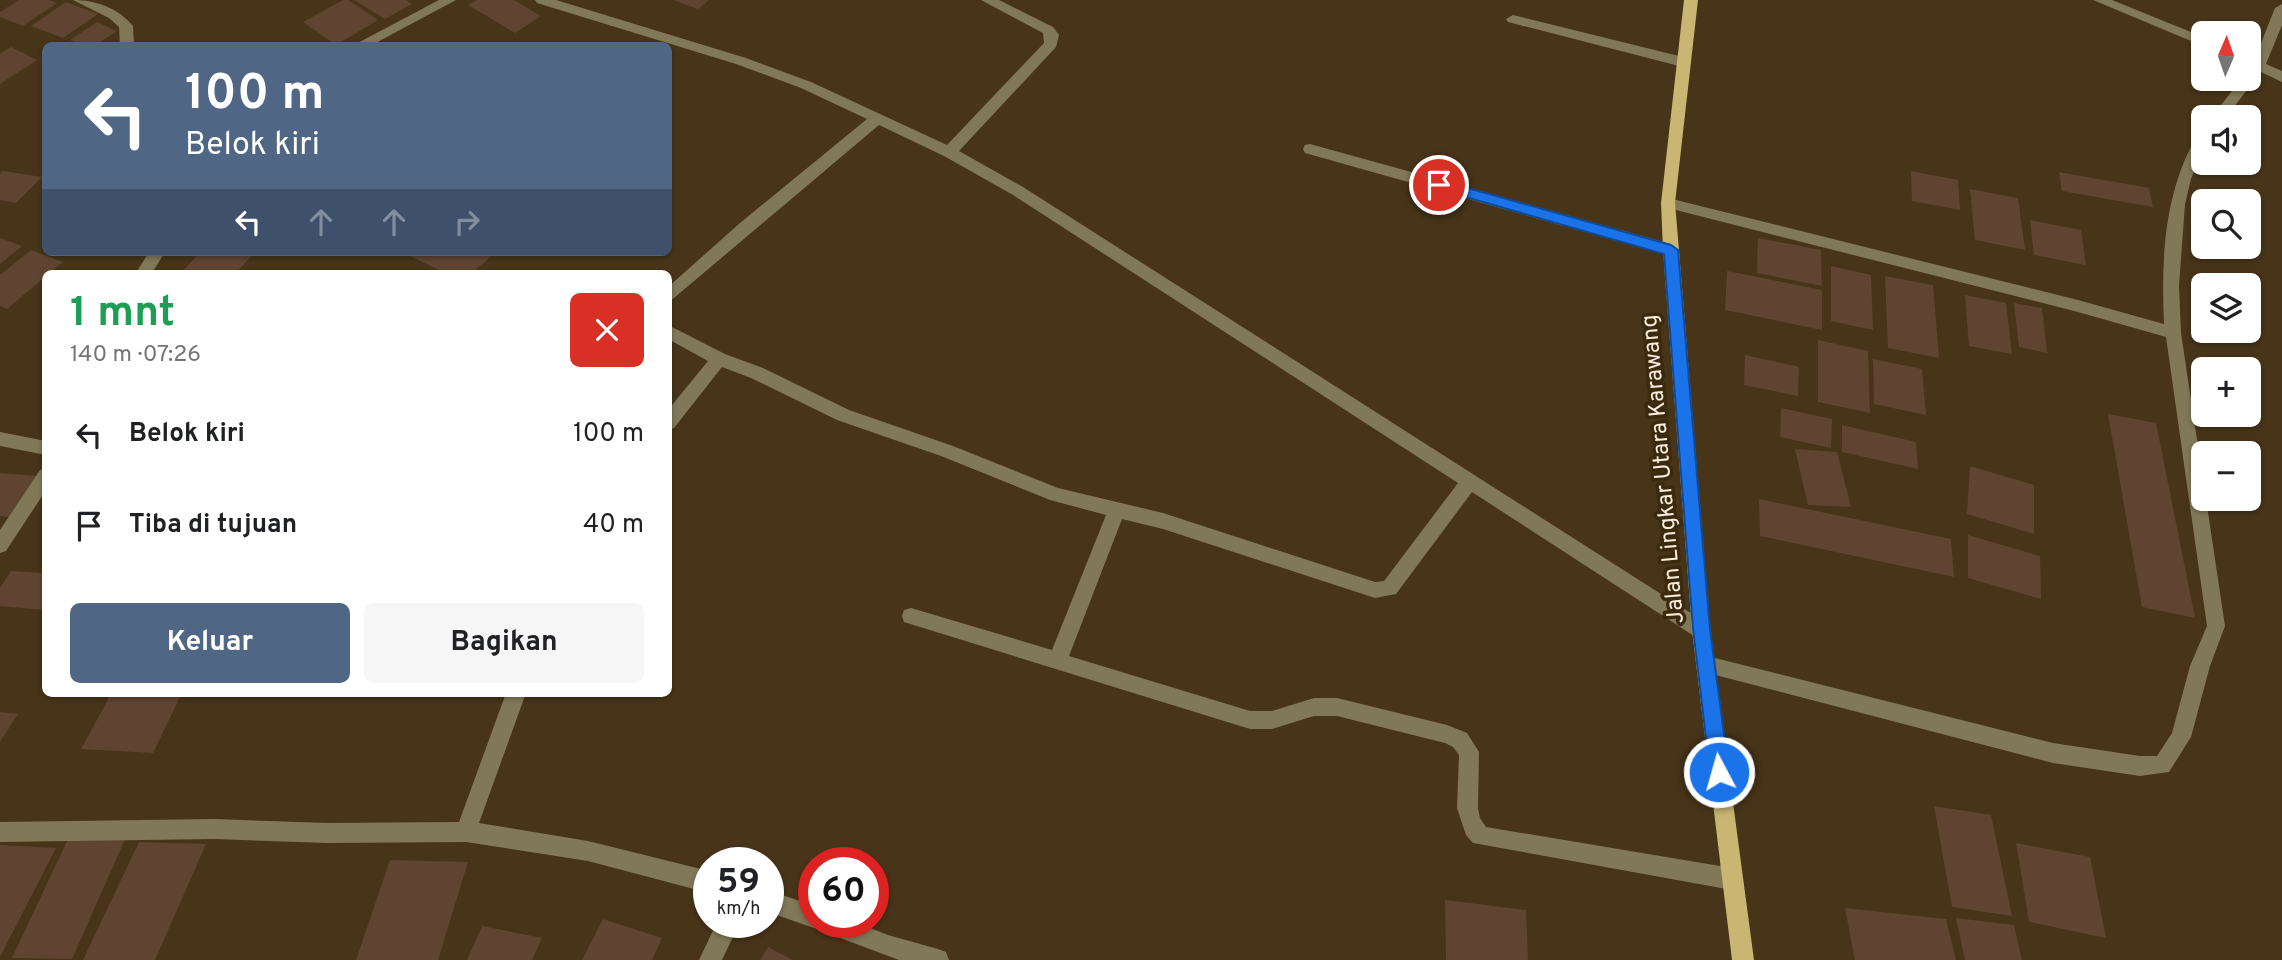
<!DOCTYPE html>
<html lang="id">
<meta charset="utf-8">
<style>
body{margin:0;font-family:Overpass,sans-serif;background:#f6f6f6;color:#202124;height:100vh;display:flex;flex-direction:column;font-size:26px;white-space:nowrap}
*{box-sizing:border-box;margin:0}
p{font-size:23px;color:#757577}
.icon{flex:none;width:38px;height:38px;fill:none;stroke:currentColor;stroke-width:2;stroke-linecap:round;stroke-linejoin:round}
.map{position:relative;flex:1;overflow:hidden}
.panel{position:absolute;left:42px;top:270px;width:630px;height:427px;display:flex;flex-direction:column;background:#fff;border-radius:10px;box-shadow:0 2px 5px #0004}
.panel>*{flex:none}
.hud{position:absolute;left:42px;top:42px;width:630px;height:214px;border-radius:10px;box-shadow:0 2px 5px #0004;background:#4f6685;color:#fff;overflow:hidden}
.needle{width:46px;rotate:2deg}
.controls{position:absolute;left:2191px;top:21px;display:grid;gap:14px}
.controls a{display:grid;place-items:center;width:70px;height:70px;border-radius:10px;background:#fff;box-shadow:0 2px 5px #0004;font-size:35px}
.speed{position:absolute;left:693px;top:847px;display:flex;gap:14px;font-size:35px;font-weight:700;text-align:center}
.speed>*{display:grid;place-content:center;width:91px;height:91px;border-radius:50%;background:#fff;box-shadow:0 2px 5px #0004;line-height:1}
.speed small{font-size:18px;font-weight:400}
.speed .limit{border:10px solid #d22;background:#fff;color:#111}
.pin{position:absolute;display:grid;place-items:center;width:60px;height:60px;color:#fff;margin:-30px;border:4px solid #fff;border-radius:50%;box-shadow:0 2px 7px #0007}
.me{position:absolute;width:77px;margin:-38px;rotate:354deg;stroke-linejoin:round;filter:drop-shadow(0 0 5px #0008)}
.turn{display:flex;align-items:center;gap:24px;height:147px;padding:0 28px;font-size:32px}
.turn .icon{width:91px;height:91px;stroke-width:2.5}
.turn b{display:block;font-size:49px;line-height:60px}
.lanes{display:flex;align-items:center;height:66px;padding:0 28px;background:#0003;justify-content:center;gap:35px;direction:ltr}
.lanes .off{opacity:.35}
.round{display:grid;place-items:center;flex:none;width:74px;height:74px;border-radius:10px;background:#f6f6f6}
.headline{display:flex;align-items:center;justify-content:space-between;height:119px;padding:0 28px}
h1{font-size:42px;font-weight:700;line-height:52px;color:#1e9e55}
.cta{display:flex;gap:14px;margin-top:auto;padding:14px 28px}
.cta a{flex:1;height:80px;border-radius:10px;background:#4f6685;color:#fff;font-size:28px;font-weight:700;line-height:80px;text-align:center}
.cta a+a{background:#f6f6f6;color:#202124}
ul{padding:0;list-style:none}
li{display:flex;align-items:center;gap:21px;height:91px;padding:0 28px}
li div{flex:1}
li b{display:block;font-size:26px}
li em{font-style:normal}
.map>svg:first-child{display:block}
.building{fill:#5f4431}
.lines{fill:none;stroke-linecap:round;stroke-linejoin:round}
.minor{fill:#817858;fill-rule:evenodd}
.major{fill:#c9b672;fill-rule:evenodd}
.route{fill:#1a73e8;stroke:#114b97;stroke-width:2}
.labels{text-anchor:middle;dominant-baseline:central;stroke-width:7;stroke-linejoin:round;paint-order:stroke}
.street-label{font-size:23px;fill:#faeede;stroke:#3c2a0f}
</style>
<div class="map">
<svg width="2282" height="960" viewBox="0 0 2282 960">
<rect width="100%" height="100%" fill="#473419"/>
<!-- building -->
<g class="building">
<polygon points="19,0 49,0 57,3 23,26 0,17 0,12"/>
<polygon points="343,0 348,0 378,20 336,45 303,22"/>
<polygon points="354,0 406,0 412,4 385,19"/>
<polygon points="477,0 514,0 541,16 515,33 468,5"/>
<polygon points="673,0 709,0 698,9"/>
<polygon points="66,2 98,14 63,38 31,26"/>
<polygon points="97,22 117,31 94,46 84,46 70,40"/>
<polygon points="11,47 37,60 0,84 0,54"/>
<polygon points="3,171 42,177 16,203 0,200 0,174"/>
<polygon points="1911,171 1958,180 1960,210 1912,201"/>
<polygon points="2059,172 2149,188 2153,207 2062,191"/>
<polygon points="1970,189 2018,198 2025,250 1975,240"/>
<polygon points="2030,220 2081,230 2086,265 2034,255"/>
<polygon points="0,238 22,246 0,264"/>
<polygon points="1758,238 1821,250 1822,286 1757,273"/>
<polygon points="31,250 63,262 49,273 46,273 46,276 7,309 0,306 0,275"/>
<polygon points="200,252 239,252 252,255 236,273 183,271"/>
<polygon points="415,252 496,252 472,273 445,273 410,256"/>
<polygon points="1831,266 1871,275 1873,330 1831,321"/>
<polygon points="1727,271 1822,290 1822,330 1725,310"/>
<polygon points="1885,276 1933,285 1939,358 1888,348"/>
<polygon points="1965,295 2006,303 2012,354 1969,346"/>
<polygon points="2014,303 2042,308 2047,353 2019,347"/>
<polygon points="1818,340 1868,351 1870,413 1818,402"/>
<polygon points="1745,355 1799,367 1798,396 1744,385"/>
<polygon points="1873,359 1922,369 1926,415 1874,404"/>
<polygon points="1781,408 1832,419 1831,448 1780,437"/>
<polygon points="2108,414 2156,423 2195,618 2142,607"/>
<polygon points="1842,425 1916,442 1918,469 1842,452"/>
<polygon points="1795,449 1837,452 1851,507 1808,505"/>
<polygon points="1970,466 2034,485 2034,534 1967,514"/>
<polygon points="0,473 37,476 9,517 0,516"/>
<polygon points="1759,499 1951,539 1954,577 1760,536"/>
<polygon points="1968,535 2040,556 2041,599 1968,578"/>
<polygon points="11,571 46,573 44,610 0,606 0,588"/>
<polygon points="111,694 180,697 153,753 81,749"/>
<polygon points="0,712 18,714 0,742"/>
<polygon points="1934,806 1991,815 2012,916 1952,907"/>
<polygon points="69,837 126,837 72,959 12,958"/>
<polygon points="139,842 206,844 155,960 83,960"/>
<polygon points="2016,843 2090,857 2106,938 2029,922"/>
<polygon points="0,845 56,848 0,957"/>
<polygon points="390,860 468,862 438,960 356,960"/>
<polygon points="1445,900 1526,910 1528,960 1446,960"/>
<polygon points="1845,908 1946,919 1956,960 1855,960"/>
<polygon points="1956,918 2014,925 2022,960 1965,960"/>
<polygon points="603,919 662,938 652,960 582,960"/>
<polygon points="482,926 542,938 532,960 467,960"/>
<polygon points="768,947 793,960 760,960"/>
</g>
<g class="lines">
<!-- minor -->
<g class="minor">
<path d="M73,0C96,0 118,8 133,26L134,46H120L119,27L109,18Z"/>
<polygon points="439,0 456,0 370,46 352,46"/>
<polygon points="535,0 556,0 746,58 811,82 947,145 1044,43 1043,33 981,0 999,0 1053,27 1059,35 1056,47 959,151 1023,187 1708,624 1710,630 1708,636 1701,639 1694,636 1472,492 1396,594 1375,598 1163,529 1122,519 1069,656 1250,711 1272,711 1314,698 1337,698 1447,725 1467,733 1479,752 1478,808 1480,818 1486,827 1732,868 1739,872 1743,879 1739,886 1732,890 1473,843 1466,835 1457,808 1459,755 1453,747 1445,743 1337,716 1314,716 1272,729 1250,729 904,622 902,616 904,610 911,608 1052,650 1106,515 1050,500 941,456 837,420 751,378 722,367 674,428 668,430 668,410 708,361 668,339 668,325 725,354 763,368 849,410 953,446 1058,488 1163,513 1375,582 1384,581 1458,483 1013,195 944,156 879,125 668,303 668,287 740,223 867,119 801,88 736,64 537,3"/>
<polygon points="2093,0 2112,0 2203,37 2203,46"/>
<polygon points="2282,4 2282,25 2266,64 2282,71 2282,82 2261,72 2226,117 2212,117 2241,79 2249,79 2249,57 2255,58 2275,8"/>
<polygon points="1513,15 1683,57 1690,62 1683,67 1508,22 1506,19"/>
<path d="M2203,133V150L2191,179L2185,204L2179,286L2181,333L2203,480V499H2206L2225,626L2210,666L2191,737L2169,772L2140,776L2053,763L1700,671L1697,665L1700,659L1707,656L2053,743L2140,756H2157L2172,733L2190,666L2207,626L2166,337L2078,312L1668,208L1661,203L1668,198L2078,300L2164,324C2161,259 2164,191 2198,134Z"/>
<polygon points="1310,144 1671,244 1679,250 1671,256 1305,153 1303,149 1305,145"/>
<polygon points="149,252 165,252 152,273 136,273"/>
<polygon points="0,432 46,441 46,455 0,446"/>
<polygon points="46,468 46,490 6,551 0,553 0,530 40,470"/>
<polygon points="506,693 526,693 479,823 588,841 709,871 709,893 588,861 466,842 327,843 215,839 0,842 0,822 215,819 327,823 459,822"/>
<polygon points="768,890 814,906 814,922 855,922 888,935 938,949 946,952 949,960 899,960 819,930 818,926 814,928 768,912"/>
<polygon points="717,922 740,922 722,960 699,960"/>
</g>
<!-- major -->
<polygon class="major" points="1684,0 1698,0 1675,203 1679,250 1710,630 1754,960 1732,960 1692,630 1663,250 1661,203"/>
</g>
<!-- route -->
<polygon class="route" points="1439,180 1671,245 1678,250 1710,629 1729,772 1726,779 1719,781 1713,779 1710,772 1693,629 1664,254 1434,188 1432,185"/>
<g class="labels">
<!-- street labels -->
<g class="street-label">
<text transform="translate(1664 469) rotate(-95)">Jalan Lingkar Utara Karawang</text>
</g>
</g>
</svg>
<div class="controls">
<a><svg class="needle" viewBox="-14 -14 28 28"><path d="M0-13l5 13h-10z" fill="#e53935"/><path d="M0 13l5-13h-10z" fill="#757577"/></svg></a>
<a><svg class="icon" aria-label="sound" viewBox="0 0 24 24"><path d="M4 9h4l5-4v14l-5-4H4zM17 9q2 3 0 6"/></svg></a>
<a><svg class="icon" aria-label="search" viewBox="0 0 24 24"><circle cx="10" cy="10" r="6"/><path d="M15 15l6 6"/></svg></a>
<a><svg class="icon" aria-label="layers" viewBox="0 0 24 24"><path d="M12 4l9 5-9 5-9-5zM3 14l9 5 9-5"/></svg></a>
<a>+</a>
<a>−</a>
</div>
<div class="speed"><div>59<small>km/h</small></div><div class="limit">60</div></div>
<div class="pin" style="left:1439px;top:185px;background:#d93025"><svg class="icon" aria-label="arrive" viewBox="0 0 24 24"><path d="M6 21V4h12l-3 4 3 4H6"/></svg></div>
<svg class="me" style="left:1719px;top:772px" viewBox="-20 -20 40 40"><circle r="17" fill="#1a73e8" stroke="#fff" stroke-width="3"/><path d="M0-11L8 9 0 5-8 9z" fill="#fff"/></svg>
<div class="hud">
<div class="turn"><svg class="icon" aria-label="left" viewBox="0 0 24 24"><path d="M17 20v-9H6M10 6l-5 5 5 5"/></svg><div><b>100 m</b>Belok kiri</div></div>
<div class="lanes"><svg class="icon" aria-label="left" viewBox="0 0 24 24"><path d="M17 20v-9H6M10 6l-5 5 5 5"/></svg><svg class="icon off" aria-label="ahead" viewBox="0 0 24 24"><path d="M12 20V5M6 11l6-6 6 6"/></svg><svg class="icon off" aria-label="ahead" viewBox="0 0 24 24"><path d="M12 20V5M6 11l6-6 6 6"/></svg><svg class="icon off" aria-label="right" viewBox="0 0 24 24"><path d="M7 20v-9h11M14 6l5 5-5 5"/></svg></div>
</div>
<section class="panel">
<div class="headline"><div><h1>1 mnt</h1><p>140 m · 07:26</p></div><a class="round" style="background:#d93025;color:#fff"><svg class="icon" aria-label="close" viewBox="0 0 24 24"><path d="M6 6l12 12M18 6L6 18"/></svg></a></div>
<ul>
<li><svg class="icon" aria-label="left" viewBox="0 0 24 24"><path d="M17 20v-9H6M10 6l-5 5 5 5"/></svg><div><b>Belok kiri</b></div><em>100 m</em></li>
<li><svg class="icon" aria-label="arrive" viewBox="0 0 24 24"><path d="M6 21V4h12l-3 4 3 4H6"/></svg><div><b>Tiba di tujuan</b></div><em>40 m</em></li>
</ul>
<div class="cta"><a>Keluar</a><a>Bagikan</a></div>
</section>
</div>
